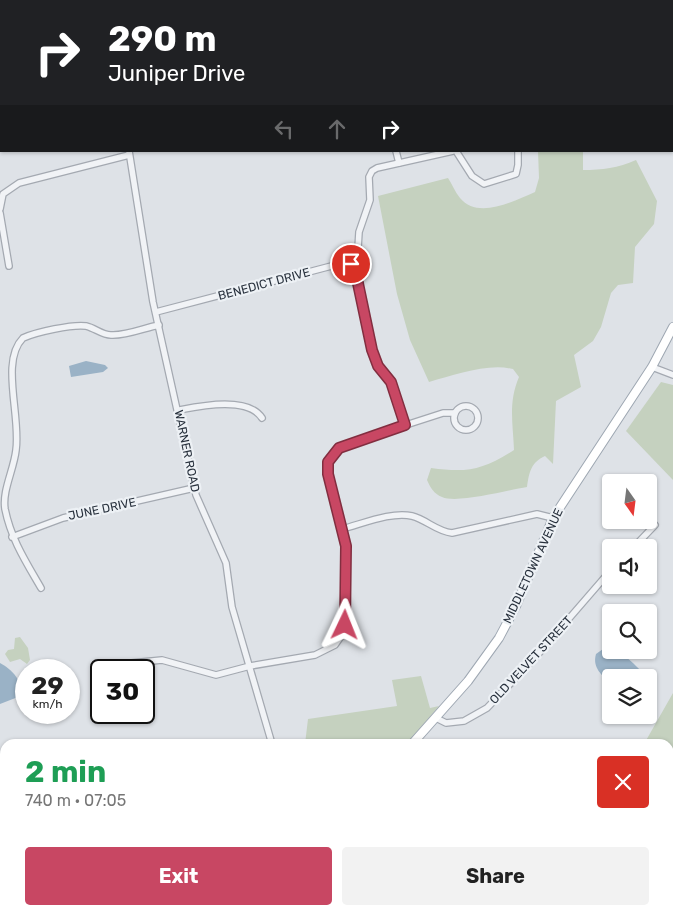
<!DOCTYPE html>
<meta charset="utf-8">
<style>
body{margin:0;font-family:Rubik,sans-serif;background:#f2f2f2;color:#222;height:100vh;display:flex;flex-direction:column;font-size:19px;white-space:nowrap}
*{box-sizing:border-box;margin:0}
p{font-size:16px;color:#767676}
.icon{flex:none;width:28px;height:28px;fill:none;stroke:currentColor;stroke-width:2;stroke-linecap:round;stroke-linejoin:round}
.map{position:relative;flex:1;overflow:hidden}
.panel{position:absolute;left:0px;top:739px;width:674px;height:176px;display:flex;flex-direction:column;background:#fff;border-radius:15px 15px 0 0;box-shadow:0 1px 4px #0004}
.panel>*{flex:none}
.banner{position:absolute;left:0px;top:0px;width:674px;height:152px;box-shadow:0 1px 4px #0004;background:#202124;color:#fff;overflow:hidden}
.needle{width:32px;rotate:166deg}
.buttons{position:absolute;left:602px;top:474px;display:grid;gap:10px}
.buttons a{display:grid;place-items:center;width:55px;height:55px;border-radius:5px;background:#fff;box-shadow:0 1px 4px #0004;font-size:25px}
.speed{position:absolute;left:15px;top:659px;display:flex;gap:10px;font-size:25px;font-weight:700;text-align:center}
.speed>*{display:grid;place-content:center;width:65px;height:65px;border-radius:50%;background:#fff;box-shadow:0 1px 4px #0004;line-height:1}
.speed small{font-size:12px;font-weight:400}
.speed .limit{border:2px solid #111;border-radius:8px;background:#fff;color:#111}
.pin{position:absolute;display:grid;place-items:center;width:42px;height:42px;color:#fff;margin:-21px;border:2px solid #fff;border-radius:50%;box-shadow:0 1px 5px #0007}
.me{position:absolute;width:55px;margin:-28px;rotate:2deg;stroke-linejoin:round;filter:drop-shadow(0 0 4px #0008)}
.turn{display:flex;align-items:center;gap:18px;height:105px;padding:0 25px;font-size:22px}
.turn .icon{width:65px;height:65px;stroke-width:2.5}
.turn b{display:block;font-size:35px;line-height:42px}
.lanes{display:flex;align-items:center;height:48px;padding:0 25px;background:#0003;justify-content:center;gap:25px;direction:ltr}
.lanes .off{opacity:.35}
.round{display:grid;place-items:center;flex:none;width:52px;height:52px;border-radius:5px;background:#f2f2f2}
.head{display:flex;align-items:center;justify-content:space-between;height:85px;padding:0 25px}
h1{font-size:30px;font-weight:700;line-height:38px;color:#1e9e55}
.primary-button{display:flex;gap:10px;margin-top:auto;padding:10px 25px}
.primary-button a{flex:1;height:58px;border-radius:5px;background:#c84763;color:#fff;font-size:20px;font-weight:700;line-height:58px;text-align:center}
.primary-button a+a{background:#f2f2f2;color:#222}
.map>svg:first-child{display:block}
.green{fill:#c5d1bf}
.water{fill:#9ab2c6}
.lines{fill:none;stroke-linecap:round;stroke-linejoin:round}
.minor-casing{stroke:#a4a9b1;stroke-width:8}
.major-casing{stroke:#9ea7b2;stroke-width:10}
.minor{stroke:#f1f3f6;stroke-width:5.5}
.major{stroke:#fff;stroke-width:8}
.route-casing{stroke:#822e40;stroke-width:12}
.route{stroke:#c84763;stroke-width:9}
.labels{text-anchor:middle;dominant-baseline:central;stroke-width:4.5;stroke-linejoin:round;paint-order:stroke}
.street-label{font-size:12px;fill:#28313d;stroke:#edf1f5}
</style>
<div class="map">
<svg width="673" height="914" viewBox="0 0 673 914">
<rect width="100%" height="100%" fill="#dee2e7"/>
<!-- green -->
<g class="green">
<path d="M538,151H583V170C602,170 618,168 636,160L657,201L654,224L635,247L633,283L618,285L611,293L601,327L593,341L574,355L581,387L556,401L553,464L545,456C531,462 529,473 527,487C508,490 457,504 442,497C434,494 430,487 427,480L431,468C468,473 482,470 514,450C513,423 508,403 519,377L513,369C487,363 455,375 429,382L410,340L397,294L378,196L448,178C452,184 455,192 460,198C478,220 514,201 535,192L539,178Z"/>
<polygon points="661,382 673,385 673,480 626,431"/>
<polygon points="20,637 28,648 30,660 27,664 20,659 10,662 5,654 8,650 14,649 15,638"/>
<polygon points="421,676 430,708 439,706 407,744 305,744 308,719 397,706 392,680"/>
<polygon points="673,693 673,853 669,853 669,744 644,744"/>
</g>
<!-- water -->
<g class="water">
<polygon points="86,361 105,365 108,368 103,372 71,377 69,366"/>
<path d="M603,649C619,646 636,666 647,677L611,678V684C602,675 592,668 596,654Z"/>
<path d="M0,663C11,669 26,682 18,697L0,704Z"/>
</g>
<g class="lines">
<!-- minor casing -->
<g class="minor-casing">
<g id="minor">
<polyline points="87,0 87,1"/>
<polyline points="157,0 159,1"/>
<polyline points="196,0 196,1"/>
<polyline points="367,0 367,1"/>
<polyline points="8,1 10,0"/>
<polyline points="208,1 211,0"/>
<polyline points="374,1 378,0"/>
<polyline points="0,5 1,5"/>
<polyline points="129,151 153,302 196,495 226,563 232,607 272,744"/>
<polyline points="396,151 399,163"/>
<polyline points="456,151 472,176 484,184 516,174 518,165 518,151"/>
<polyline points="0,209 3,194 19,183 129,155"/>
<polyline points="0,213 9,266"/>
<polyline points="351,264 358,248 359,232 370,200 369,177 372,171 377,168 453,151"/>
<polyline points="156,312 339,264 351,264 356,274 372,350 378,366 391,382 405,425"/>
<polyline points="652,367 673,375"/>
<circle cx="466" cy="418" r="12"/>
<path d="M179,410C200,406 248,396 262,418"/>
<path d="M342,529C362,524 392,511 412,516C427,520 436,531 452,533L537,514L553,518"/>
<polyline points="12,537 63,518 194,488"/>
<polyline points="633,548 655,525"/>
<path d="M41,588C26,562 11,539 5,509C2,491 14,469 16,450C21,416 0,361 23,338C36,332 73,324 86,326C95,328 102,335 111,335C126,336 144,328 159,325"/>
<path d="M111,665L162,660L216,675L250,666L315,655L335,645L342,635L346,621V553L327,468C328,457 334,450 344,445L443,413H455"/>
<polyline points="436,718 446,723 464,721 487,708 534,659 611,570"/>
<polyline points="383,910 384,914"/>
</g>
</g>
<!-- major casing -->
<g class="major-casing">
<g id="major">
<polyline points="412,744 468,681 499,638 516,606 553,518 652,367 673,327"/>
<polyline points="297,914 299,910"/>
</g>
</g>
<!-- minor -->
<use href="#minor" class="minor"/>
<!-- major -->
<use href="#major" class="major"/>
</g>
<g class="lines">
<!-- route casing -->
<g class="route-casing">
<polyline id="route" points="345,625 346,546 328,474 328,462 339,448 405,425 391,382 378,366 372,350 356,274 351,264"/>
</g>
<!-- route -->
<use href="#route" class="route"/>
</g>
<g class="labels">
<!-- street labels -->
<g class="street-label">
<text transform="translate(264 284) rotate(-15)">BENEDICT DRIVE</text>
<text transform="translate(187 451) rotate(78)">WARNER ROAD</text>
<text transform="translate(102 509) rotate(-12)">JUNE DRIVE</text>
<text transform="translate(533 566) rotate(-65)">MIDDLETOWN AVENUE</text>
<text transform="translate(531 660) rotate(-47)">OLD VELVET STREET</text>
</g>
</g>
</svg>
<div class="buttons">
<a><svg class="needle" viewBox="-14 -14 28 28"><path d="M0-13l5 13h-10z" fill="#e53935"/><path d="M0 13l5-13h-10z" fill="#767676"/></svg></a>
<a><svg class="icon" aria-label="sound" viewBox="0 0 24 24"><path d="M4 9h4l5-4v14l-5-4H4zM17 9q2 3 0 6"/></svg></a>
<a><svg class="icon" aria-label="search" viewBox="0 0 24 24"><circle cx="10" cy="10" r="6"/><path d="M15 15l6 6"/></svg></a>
<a><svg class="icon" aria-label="layers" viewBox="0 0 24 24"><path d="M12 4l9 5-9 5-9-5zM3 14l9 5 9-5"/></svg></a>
</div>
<div class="speed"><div>29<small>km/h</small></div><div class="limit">30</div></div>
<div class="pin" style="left:351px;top:264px;background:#d93025"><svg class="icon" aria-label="arrive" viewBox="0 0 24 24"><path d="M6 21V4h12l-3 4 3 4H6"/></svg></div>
<svg class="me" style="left:345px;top:625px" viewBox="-20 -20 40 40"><path d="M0-17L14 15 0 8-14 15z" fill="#c84763" stroke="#fff" stroke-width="4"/></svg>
<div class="banner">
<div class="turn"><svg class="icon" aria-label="right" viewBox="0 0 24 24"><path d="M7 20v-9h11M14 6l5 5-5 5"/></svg><div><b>290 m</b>Juniper Drive</div></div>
<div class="lanes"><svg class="icon off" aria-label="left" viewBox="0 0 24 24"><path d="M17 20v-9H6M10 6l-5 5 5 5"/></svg><svg class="icon off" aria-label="ahead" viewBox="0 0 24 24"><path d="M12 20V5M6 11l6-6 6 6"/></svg><svg class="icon" aria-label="right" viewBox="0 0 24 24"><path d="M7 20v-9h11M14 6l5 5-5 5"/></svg></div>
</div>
<section class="panel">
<div class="head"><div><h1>2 min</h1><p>740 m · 07:05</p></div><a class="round" style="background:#d93025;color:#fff"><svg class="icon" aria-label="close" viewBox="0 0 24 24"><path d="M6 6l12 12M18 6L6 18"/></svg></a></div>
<div class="primary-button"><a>Exit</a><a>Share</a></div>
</section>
</div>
